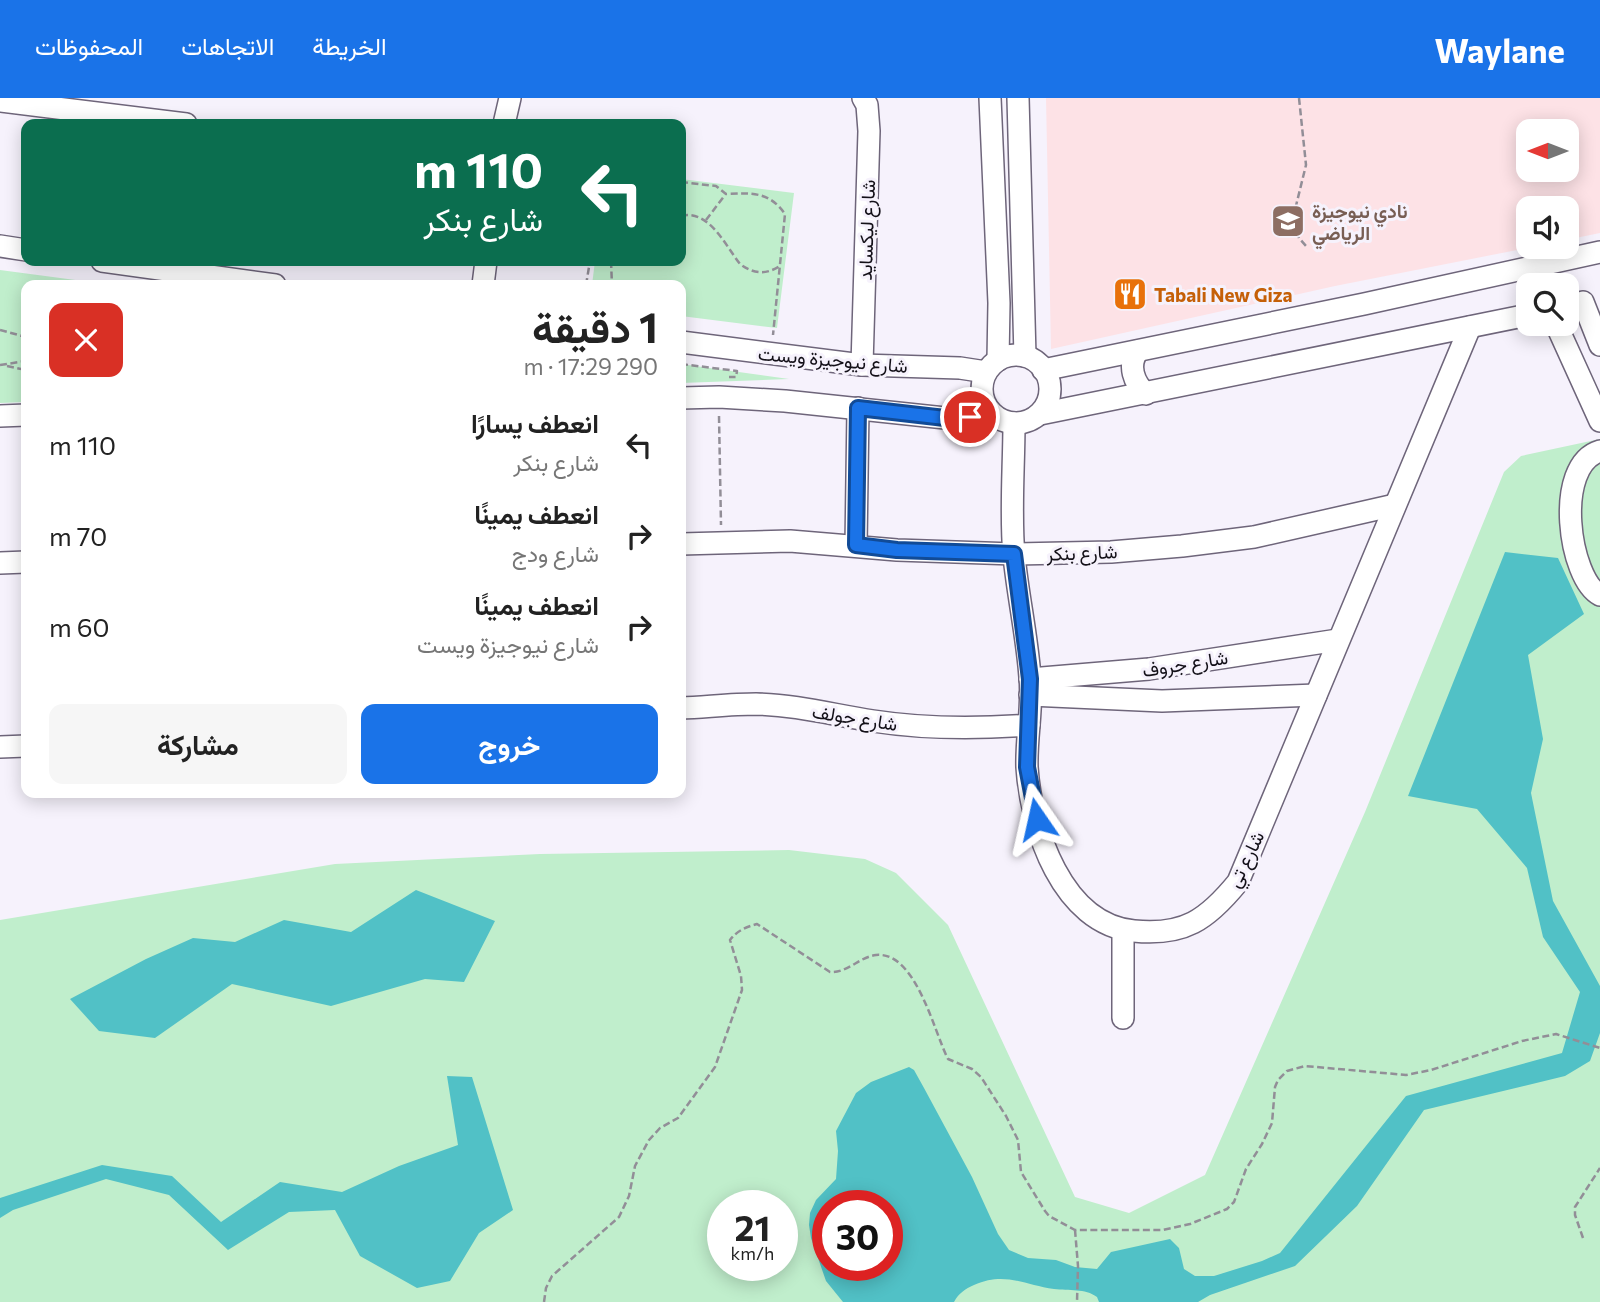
<!DOCTYPE html>
<html lang="ar">
<meta charset="utf-8">
<style>
body{margin:0;font-family:Commissioner,Vazirmatn,sans-serif;background:#f6f6f6;color:#222;direction:rtl;height:100vh;display:flex;flex-direction:column;font-size:26px;white-space:nowrap}
*{box-sizing:border-box;margin:0}
p{font-size:23px;color:#767676}
.icon{flex:none;width:38px;height:38px;fill:none;stroke:currentColor;stroke-width:2;stroke-linecap:round;stroke-linejoin:round}
.map{position:relative;flex:1;overflow:hidden;direction:ltr}
.panel{position:absolute;left:21px;top:182px;width:665px;height:518px;display:flex;flex-direction:column;background:#fff;border-radius:14px;box-shadow:0 4px 18px #0003;direction:rtl}
.panel>*{flex:none}
.hud{position:absolute;left:21px;top:21px;width:665px;height:147px;border-radius:14px;box-shadow:0 4px 18px #0003;direction:rtl;background:#0b6e4f;color:#fff;overflow:hidden}
.needle{width:46px;rotate:270deg}
.buttons{position:absolute;left:1516px;top:21px;display:grid;gap:14px}
.buttons a{display:grid;place-items:center;width:63px;height:63px;border-radius:14px;background:#fff;box-shadow:0 4px 18px #0003;font-size:35px}
.speed{position:absolute;left:707px;top:1092px;display:flex;gap:14px;font-size:35px;font-weight:700;text-align:center}
.speed>*{display:grid;place-content:center;width:91px;height:91px;border-radius:50%;background:#fff;box-shadow:0 4px 18px #0003;line-height:1}
.speed small{font-size:18px;font-weight:400}
.speed .limit{border:10px solid #d22;background:#fff;color:#111}
.pin{position:absolute;display:grid;place-items:center;width:60px;height:60px;color:#fff;margin:-30px;border:4px solid #fff;border-radius:50%;box-shadow:0 2px 7px #0007}
.me{position:absolute;width:77px;margin:-38px;rotate:349deg;stroke-linejoin:round;filter:drop-shadow(0 0 5px #0008)}
.turn{display:flex;align-items:center;gap:24px;height:147px;padding:0 28px;font-size:32px}
.turn .icon{width:91px;height:91px;stroke-width:2.5}
.turn b{display:block;font-size:49px;line-height:60px}
.round{display:grid;place-items:center;flex:none;width:74px;height:74px;border-radius:14px;background:#f6f6f6}
.head{display:flex;align-items:center;justify-content:space-between;height:119px;padding:0 28px}
h1{font-size:42px;font-weight:700;line-height:52px}
.primary-button{display:flex;gap:14px;margin-top:auto;padding:14px 28px}
.primary-button a{flex:1;height:80px;border-radius:14px;background:#1a73e8;color:#fff;font-size:28px;font-weight:700;line-height:80px;text-align:center}
.primary-button a+a{background:#f6f6f6;color:#222}
ul{padding:0;list-style:none}
li{display:flex;align-items:center;gap:21px;height:91px;padding:0 28px}
li div{flex:1}
li b{display:block;font-size:26px}
li em{font-style:normal}
header{display:flex;align-items:center;gap:42px;box-sizing:border-box;height:98px;padding:0 35px;background:#1a73e8;color:#fff}
header strong{font-size:33px}
nav{display:flex;gap:38px;margin-inline-start:auto;font-size:24px}
.map>svg:first-child{display:block}
.education{fill:#fde2e6;fill-rule:evenodd}
.green{fill:#c0eecc;fill-rule:evenodd}
.water{fill:#51c1c6;fill-rule:evenodd}
.lines{fill:none;stroke-linecap:round;stroke-linejoin:round}
.minor-casing{stroke:#6e657a;stroke-width:24}
.path{stroke:#928e97;stroke-width:2.5;stroke-dasharray:7 3.5;stroke-linecap:butt}
.minor{stroke:#fff;stroke-width:21}
.route-casing{stroke:#114b97;stroke-width:18}
.route{stroke:#1a73e8;stroke-width:12}
.labels{text-anchor:middle;dominant-baseline:central;stroke-width:6;stroke-linejoin:round;paint-order:stroke}
.education-label{font-size:19px;font-weight:bold;fill:#785e54;stroke:#f6f2fc;text-anchor:start}
.street-label{font-size:19px;fill:#131018;stroke:#f6f2fc}
.food-label{font-size:19px;font-weight:bold;fill:#c56008;stroke:#f6f2fc;text-anchor:start}
</style>
<header>
<strong>Waylane</strong>
<nav><a>الخريطة</a><a>الاتجاهات</a><a>المحفوظات</a></nav>
</header>
<div class="map">
<svg width="1600" height="1204" viewBox="0 0 1600 1204">
<rect width="100%" height="100%" fill="#f6f2fc"/>
<!-- education -->
<path class="education" d="M1046,0H1600V135L1566,142V110H1528V149H1532L1335,188L1051,251ZM1528,33H1566V72H1528Z"/>
<!-- green -->
<g class="green">
<polygon points="681,81 794,95 777,230 681,218 681,187 592,187 595,163 681,163"/>
<polygon points="0,172 113,187 26,187 26,304 0,305"/>
<polygon points="681,266 789,281 681,285"/>
<path d="M1600,341V1204H0V822L335,766L540,756L789,752L865,761L896,775L948,827L1075,1099L1129,1115L1205,1077L1365,714L1504,374L1521,358ZM723,1108H782V1167H723ZM828,1108H887V1167H828Z"/>
</g>
<!-- water -->
<g class="water">
<path d="M1505,454L1558,460L1584,516L1528,557L1543,641L1531,695L1553,803L1600,888V935L1590,963L1565,978L1424,1012L1357,1108L1295,1168L1210,1197L1198,1204H1099L1097,1199C1085,1190 1069,1193 1054,1191C1024,1187 1005,1173 974,1187C965,1191 959,1195 954,1204H843L826,1183L811,1140L809,1127L810,1115L816,1102L836,1081L838,1053L836,1033L856,995L871,984L909,969L914,972L924,990L972,1079L998,1136L1009,1152L1028,1160L1056,1162L1075,1169L1097,1171L1111,1154L1170,1141L1179,1150L1184,1171L1195,1178H1214L1262,1163L1280,1155L1406,998L1562,955L1580,894L1543,839L1527,770L1477,711L1408,698ZM828,1108H887V1167H828Z"/>
<polygon points="416,792 495,823 464,884 425,881 331,908 232,886 155,940 99,933 70,901 146,861 193,840 235,844 284,822 351,834"/>
<polygon points="447,978 472,979 513,1112 479,1135 450,1183 417,1190 360,1158 335,1112 289,1114 228,1152 169,1097 106,1081 13,1112 0,1120 0,1100 102,1067 172,1078 221,1124 280,1084 342,1094 399,1068 458,1047"/>
</g>
<g class="lines">
<!-- minor casing -->
<g class="minor-casing">
<g id="minor">
<polyline points="990,0 999,205 998,262"/>
<polyline points="1018,0 1025,258"/>
<polyline points="0,3 186,26"/>
<polyline points="504,26 510,0"/>
<polyline points="0,148 26,152"/>
<polyline points="102,163 275,187"/>
<polyline points="483,187 486,163"/>
<polyline points="1583,204 1600,247"/>
<polyline points="1556,226 1600,323"/>
<polyline points="681,244 862,267 960,270 986,274"/>
<path d="M1138,253C1127,267 1134,285 1146,296"/>
<circle cx="1016" cy="291" r="34"/>
<polyline points="862,267 869,33 867,7 863,0"/>
<polyline points="1043,272 1364,206 1600,154"/>
<polyline points="681,300 719,299 785,303 945,320 997,320"/>
<polyline points="1040,316 1528,217"/>
<polyline points="0,318 26,317"/>
<path d="M1014,325C1014,369 1010,415 1014,458C1018,498 1027,538 1030,579C1033,609 1026,639 1027,669C1031,731 1062,826 1134,833C1184,838 1207,822 1238,784L1470,229"/>
<path d="M1600,353C1553,367 1569,481 1600,497"/>
<polyline points="681,446 790,443 897,452 1014,456 1111,454 1182,448 1254,439 1395,407"/>
<polyline points="856,448 858,310"/>
<polyline points="0,465 26,464"/>
<polyline points="1030,581 1149,571 1338,542"/>
<polyline points="1030,597 1162,603 1316,597"/>
<path d="M681,610C706,609 731,606 756,606C796,607 834,617 873,623C925,631 977,631 1029,627"/>
<polyline points="0,649 26,648"/>
<polyline points="1123,832 1123,920"/>
</g>
</g>
<!-- path -->
<g class="path">
<polyline points="1299,0 1306,67 1292,124 1299,140 1306,148"/>
<path d="M681,84L716,88L726,96C751,95 769,93 785,116L773,237"/>
<path d="M681,118C709,111 725,147 740,166C753,176 766,177 780,168"/>
<polyline points="706,122 725,97"/>
<polyline points="611,163 612,187"/>
<polyline points="586,187 590,163"/>
<polyline points="0,232 26,239"/>
<polyline points="681,266 737,273 736,279 729,279"/>
<polyline points="0,267 26,263"/>
<polyline points="7,268 26,272"/>
<polyline points="970,303 970,289"/>
<polyline points="719,318 721,427"/>
<polyline points="1075,1132 1078,1168 1077,1204"/>
<polyline points="1583,1140 1575,1117 1575,1109 1600,1070"/>
<path d="M544,1204L546,1190L552,1178L619,1119L629,1098L635,1068L649,1042L660,1030L678,1020L715,969L742,892L741,878L730,842C738,832 746,829 757,826L830,874C848,875 859,859 876,857C916,853 934,934 948,961L972,971L981,979L1006,1018L1018,1042L1021,1074L1045,1113L1049,1118L1075,1132H1163L1190,1126L1227,1111L1234,1104L1246,1071L1262,1046L1272,1025L1275,989L1278,982L1287,973L1305,968L1406,977L1431,972L1522,943L1556,936L1600,950"/>
</g>
<!-- minor -->
<use href="#minor" class="minor"/>
</g>
<g class="lines">
<!-- route casing -->
<g class="route-casing">
<polyline id="route" points="970,319 945,320 858,310 856,447 897,452 1014,456 1030,581 1027,669 1037,721"/>
</g>
<!-- route -->
<use href="#route" class="route"/>
</g>
<!-- icons -->
<defs>
<g id="school-square" transform="scale(1.75)"><rect x="-9" y="-9" width="18" height="18" rx="4" fill="#8d6e63" stroke="#f6f2fc"/><path d="M0-5L7-2L0 1L-7-2ZM-4 1L0 2.5L4 1V4Q0 6-4 4Z" fill="#fff"/></g>
<g id="restaurant-square" transform="scale(1.75)"><rect x="-9" y="-9" width="18" height="18" rx="4" fill="#e8710a" stroke="#f6f2fc"/><path d="M-5-6h1v4h1v-4h1v4h1v-4h1v5L-1.5 .5V6h-2V.5L-5-1ZM5-6V6H3V1.5H1.5Q1.5-4 5-6Z" fill="#fff"/></g>
</defs>
<g fill-rule="evenodd">
<use href="#school-square" x="1288" y="123"/>
<use href="#restaurant-square" x="1130" y="196"/>
</g>
<g class="labels">
<!-- education labels -->
<g class="education-label">
<text x="1312" y="112">نادي نيوجيزة<tspan x="1312" dy="22">الرياضي</tspan></text>
</g>
<!-- street labels -->
<g class="street-label">
<text transform="translate(866 132) rotate(-88)">شارع ليكسايد</text>
<text transform="translate(833 261) rotate(5)">شارع نيوجيزة ويست</text>
<text transform="translate(1082 454) rotate(-2)">شارع بنكر</text>
<text transform="translate(1185 565) rotate(-9)">شارع جروف</text>
<text transform="translate(855 619) rotate(9)">شارع جولف</text>
<text transform="translate(1245 761) rotate(-64)">شارع تي</text>
</g>
<!-- food labels -->
<g class="food-label">
<text x="1154" y="196">Tabali New Giza</text>
</g>
</g>
</svg>
<div class="buttons">
<a><svg class="needle" viewBox="-14 -14 28 28"><path d="M0-13l5 13h-10z" fill="#e53935"/><path d="M0 13l5-13h-10z" fill="#767676"/></svg></a>
<a><svg class="icon" aria-label="sound" viewBox="0 0 24 24"><path d="M4 9h4l5-4v14l-5-4H4zM17 9q2 3 0 6"/></svg></a>
<a><svg class="icon" aria-label="search" viewBox="0 0 24 24"><circle cx="10" cy="10" r="6"/><path d="M15 15l6 6"/></svg></a>
</div>
<div class="speed"><div>21<small>km/h</small></div><div class="limit">30</div></div>
<div class="pin" style="left:970px;top:319px;background:#d93025"><svg class="icon" aria-label="arrive" viewBox="0 0 24 24"><path d="M6 21V4h12l-3 4 3 4H6"/></svg></div>
<svg class="me" style="left:1037px;top:721px" viewBox="-20 -20 40 40"><path d="M0-17L14 15 0 8-14 15z" fill="#1a73e8" stroke="#fff" stroke-width="4"/></svg>
<div class="hud">
<div class="turn"><svg class="icon" aria-label="left" viewBox="0 0 24 24"><path d="M17 20v-9H6M10 6l-5 5 5 5"/></svg><div><b>110 m</b>شارع بنكر</div></div>
</div>
<section class="panel">
<div class="head"><div><h1>1 دقيقة</h1><p>290 m · 17:29</p></div><a class="round" style="background:#d93025;color:#fff"><svg class="icon" aria-label="close" viewBox="0 0 24 24"><path d="M6 6l12 12M18 6L6 18"/></svg></a></div>
<ul>
<li><svg class="icon" aria-label="left" viewBox="0 0 24 24"><path d="M17 20v-9H6M10 6l-5 5 5 5"/></svg><div><b>انعطف يسارًا</b><p>شارع بنكر</p></div><em>110 m</em></li>
<li><svg class="icon" aria-label="right" viewBox="0 0 24 24"><path d="M7 20v-9h11M14 6l5 5-5 5"/></svg><div><b>انعطف يمينًا</b><p>شارع ودج</p></div><em>70 m</em></li>
<li><svg class="icon" aria-label="right" viewBox="0 0 24 24"><path d="M7 20v-9h11M14 6l5 5-5 5"/></svg><div><b>انعطف يمينًا</b><p>شارع نيوجيزة ويست</p></div><em>60 m</em></li>
</ul>
<div class="primary-button"><a>خروج</a><a>مشاركة</a></div>
</section>
</div>
